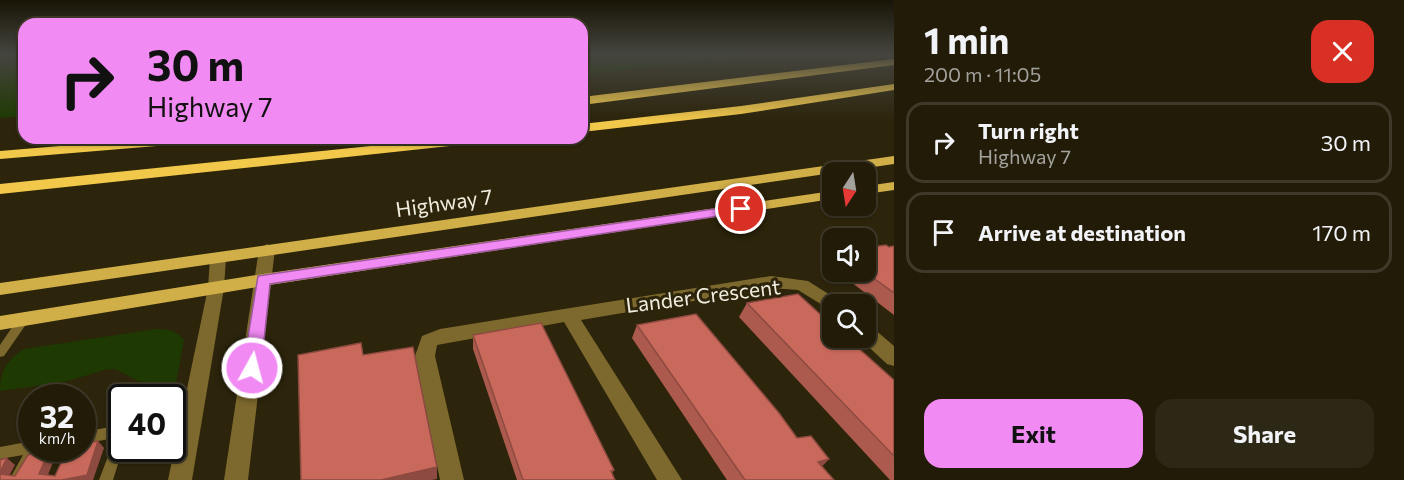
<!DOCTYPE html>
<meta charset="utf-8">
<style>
body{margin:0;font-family:Commissioner,sans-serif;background:#2d2816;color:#f1f3f6;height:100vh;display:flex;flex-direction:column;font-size:22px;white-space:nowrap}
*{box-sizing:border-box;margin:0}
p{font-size:20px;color:#a2a19c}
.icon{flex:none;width:33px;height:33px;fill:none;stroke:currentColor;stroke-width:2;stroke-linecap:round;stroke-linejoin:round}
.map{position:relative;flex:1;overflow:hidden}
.sheet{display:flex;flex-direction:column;background:#211b08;width:510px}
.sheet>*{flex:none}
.top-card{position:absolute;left:18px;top:18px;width:570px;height:126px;border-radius:18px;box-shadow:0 2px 4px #0004,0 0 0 2px #3e3929;background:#f28af3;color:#111;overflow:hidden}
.needle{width:39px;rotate:192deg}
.buttons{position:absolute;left:822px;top:162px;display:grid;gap:12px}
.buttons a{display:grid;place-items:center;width:54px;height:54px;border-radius:12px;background:#211b08;box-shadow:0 2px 4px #0004,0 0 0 2px #3e3929;font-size:30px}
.speed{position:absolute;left:18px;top:384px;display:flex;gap:12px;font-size:30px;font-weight:700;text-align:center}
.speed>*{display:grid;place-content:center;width:78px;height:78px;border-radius:50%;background:#211b08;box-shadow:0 2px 4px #0004,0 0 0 2px #3e3929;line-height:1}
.speed small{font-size:15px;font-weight:400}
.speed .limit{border:3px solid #111;border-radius:9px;background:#fff;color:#111}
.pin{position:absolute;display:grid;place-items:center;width:51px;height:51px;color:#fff;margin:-26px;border:3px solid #fff;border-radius:50%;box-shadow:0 2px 6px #0007}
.me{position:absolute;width:66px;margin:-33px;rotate:7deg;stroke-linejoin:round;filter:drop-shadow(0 0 4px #0008)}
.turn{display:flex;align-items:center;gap:21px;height:126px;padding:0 30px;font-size:27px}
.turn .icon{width:78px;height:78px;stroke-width:2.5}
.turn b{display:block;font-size:42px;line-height:51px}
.round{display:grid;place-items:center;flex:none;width:63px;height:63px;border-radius:18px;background:#2d2816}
.head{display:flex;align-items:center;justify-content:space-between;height:102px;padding:0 30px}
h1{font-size:36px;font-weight:700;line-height:45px}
.button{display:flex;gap:12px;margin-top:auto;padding:12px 30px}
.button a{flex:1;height:69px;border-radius:18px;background:#f28af3;color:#111;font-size:24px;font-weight:700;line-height:69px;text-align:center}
.button a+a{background:#2d2816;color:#f1f3f6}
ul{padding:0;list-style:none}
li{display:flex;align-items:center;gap:18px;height:81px;margin:0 12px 9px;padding:0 18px;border:3px solid #3e3929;border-radius:18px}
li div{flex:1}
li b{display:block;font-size:22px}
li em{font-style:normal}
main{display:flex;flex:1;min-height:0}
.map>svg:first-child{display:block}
.green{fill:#1e3902}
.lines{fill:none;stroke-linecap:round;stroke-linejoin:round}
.service{fill:#7d692d;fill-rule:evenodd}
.minor{fill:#7d692d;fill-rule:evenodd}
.tertiary{fill:#7d692d;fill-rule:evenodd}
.primary{fill:#d0ae48;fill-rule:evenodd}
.motorway{fill:#f2c84a;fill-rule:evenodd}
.wall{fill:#ad5a4e}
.shaded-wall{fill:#8d4a40}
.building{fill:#c9695b;stroke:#8d4a40;stroke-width:1.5}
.route{fill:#f28af3;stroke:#9d5a9e;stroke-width:1.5}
.labels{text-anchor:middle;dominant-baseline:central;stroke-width:6;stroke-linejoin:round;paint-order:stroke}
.street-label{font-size:21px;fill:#f1edde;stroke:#2c240b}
</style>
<main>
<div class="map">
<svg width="894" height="480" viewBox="0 0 894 480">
<rect width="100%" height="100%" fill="#2c240b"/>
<!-- green -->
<g class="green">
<polygon points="0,54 24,54 24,116 0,118"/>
<polygon points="582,54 761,54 582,75"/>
<path d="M156,329C167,329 176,330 184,340L175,388L170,392L164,385L138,381L115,369L104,370L65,382L0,391C0,371 6,361 24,349Z"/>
</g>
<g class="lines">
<!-- service -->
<g class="service">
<polygon points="23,316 27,317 28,320 27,323 4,356 0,357 0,345 19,317"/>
<polygon points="122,425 122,448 123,448 113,480 99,480 115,438 82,444 82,432"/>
<polygon points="32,441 32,448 39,448 23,480 9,480 23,455 0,459 0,447"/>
</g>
<!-- minor -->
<g class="minor">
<polygon points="771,276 808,281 838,300 840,304 832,304 832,311 798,290 771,288 581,320 682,480 657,480 564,322 437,345 435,356 464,480 440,480 415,356 422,336 440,329"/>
<polygon points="866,326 873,328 894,346 894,366 887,364 859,338 866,338"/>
</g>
<!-- tertiary -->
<g class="tertiary">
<polygon points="267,244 275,249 248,480 224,480 259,249"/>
<polygon points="218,253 226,258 224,288 192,480 168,480 208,288 210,258"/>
</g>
<!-- primary -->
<g class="primary">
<polygon points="894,156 894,164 0,295 0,283"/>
<polygon points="894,182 894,190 866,194 866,186"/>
<polygon points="832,191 832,199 263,286 0,330 0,316 263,274"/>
</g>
<!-- motorway -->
<g class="motorway">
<polygon points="894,59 894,65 582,105 582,97"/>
<polygon points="894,84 894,90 741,114 582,132 582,124 741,106"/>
<polygon points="156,138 212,138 205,142 0,159 0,151"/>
<polygon points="448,138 494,138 487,142 0,194 0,184"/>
</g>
</g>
<!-- wall -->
<g class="wall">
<polygon points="894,246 894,315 838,272 866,272 889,247"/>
<polygon points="747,303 894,380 894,480 890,480 739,317"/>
<polygon points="637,325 797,438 829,459 822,466 834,480 727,480 632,338"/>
<polygon points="473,335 614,470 612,473 615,480 517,480 473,349"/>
</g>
<!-- shaded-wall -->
<g class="shaded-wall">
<polygon points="98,441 104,448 93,480 62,480"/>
<polygon points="49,451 55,457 46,480 39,474"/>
<polygon points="7,458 15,465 7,480 0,475 0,472"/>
<polygon points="829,459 816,472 818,462"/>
<polygon points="437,467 437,479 432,480 381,480"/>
</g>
<!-- building -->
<g class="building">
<polygon points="886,245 889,247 894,246 894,293 865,272 866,248"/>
<polygon points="798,294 832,325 832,338 847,338 894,380 894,456 747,303"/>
<polygon points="696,314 779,413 797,438 811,436 829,459 818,462 834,480 745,480 637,325"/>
<polygon points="541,323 614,470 611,471 615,480 523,480 473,335"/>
<polygon points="361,343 363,355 413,347 437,467 381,480 301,480 298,355"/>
<polygon points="98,441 87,475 62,480 0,480 0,474 15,476 28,455 49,451 39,474 55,476 68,448 82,448 82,444"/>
<polygon points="7,458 0,472 0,460"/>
</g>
<!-- sky -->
<linearGradient id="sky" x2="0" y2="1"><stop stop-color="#181406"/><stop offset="0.45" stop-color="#45453f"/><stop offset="1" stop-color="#45453f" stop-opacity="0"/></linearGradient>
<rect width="894" height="121" fill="url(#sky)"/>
<!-- route -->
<polygon class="route" points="741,205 745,206 747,209 745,212 270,284 261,368 259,373 252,375 246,373 243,368 258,276"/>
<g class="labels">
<!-- street labels -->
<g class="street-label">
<text transform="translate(444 202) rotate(-8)">Highway 7</text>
<text transform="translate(703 295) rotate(-7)">Lander Crescent</text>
</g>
</g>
</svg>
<div class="buttons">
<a><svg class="needle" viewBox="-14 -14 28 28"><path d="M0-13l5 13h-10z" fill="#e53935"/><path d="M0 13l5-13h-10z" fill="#a2a19c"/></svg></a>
<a><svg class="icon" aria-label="sound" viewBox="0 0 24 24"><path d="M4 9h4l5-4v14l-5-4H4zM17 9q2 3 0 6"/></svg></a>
<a><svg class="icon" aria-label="search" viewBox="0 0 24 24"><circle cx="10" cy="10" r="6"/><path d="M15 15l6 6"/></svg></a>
</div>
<div class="speed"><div>32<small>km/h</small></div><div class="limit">40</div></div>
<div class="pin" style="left:741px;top:209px;background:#d93025"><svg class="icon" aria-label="arrive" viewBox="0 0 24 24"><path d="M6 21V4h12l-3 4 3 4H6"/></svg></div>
<svg class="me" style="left:252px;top:368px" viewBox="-20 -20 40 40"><circle r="17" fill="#f28af3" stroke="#fff" stroke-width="3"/><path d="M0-11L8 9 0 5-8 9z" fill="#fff"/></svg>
<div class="top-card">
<div class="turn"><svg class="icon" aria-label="right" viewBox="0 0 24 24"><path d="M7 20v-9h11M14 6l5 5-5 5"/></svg><div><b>30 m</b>Highway 7</div></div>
</div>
</div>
<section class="sheet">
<div class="head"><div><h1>1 min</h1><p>200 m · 11:05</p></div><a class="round" style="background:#d93025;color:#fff"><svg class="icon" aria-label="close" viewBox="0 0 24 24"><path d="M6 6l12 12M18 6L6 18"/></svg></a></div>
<ul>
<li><svg class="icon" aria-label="right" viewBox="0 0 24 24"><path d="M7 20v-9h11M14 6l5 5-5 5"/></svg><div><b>Turn right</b><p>Highway 7</p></div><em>30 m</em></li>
<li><svg class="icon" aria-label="arrive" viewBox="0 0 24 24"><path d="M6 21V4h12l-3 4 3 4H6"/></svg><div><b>Arrive at destination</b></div><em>170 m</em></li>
</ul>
<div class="button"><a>Exit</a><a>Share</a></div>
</section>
</main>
